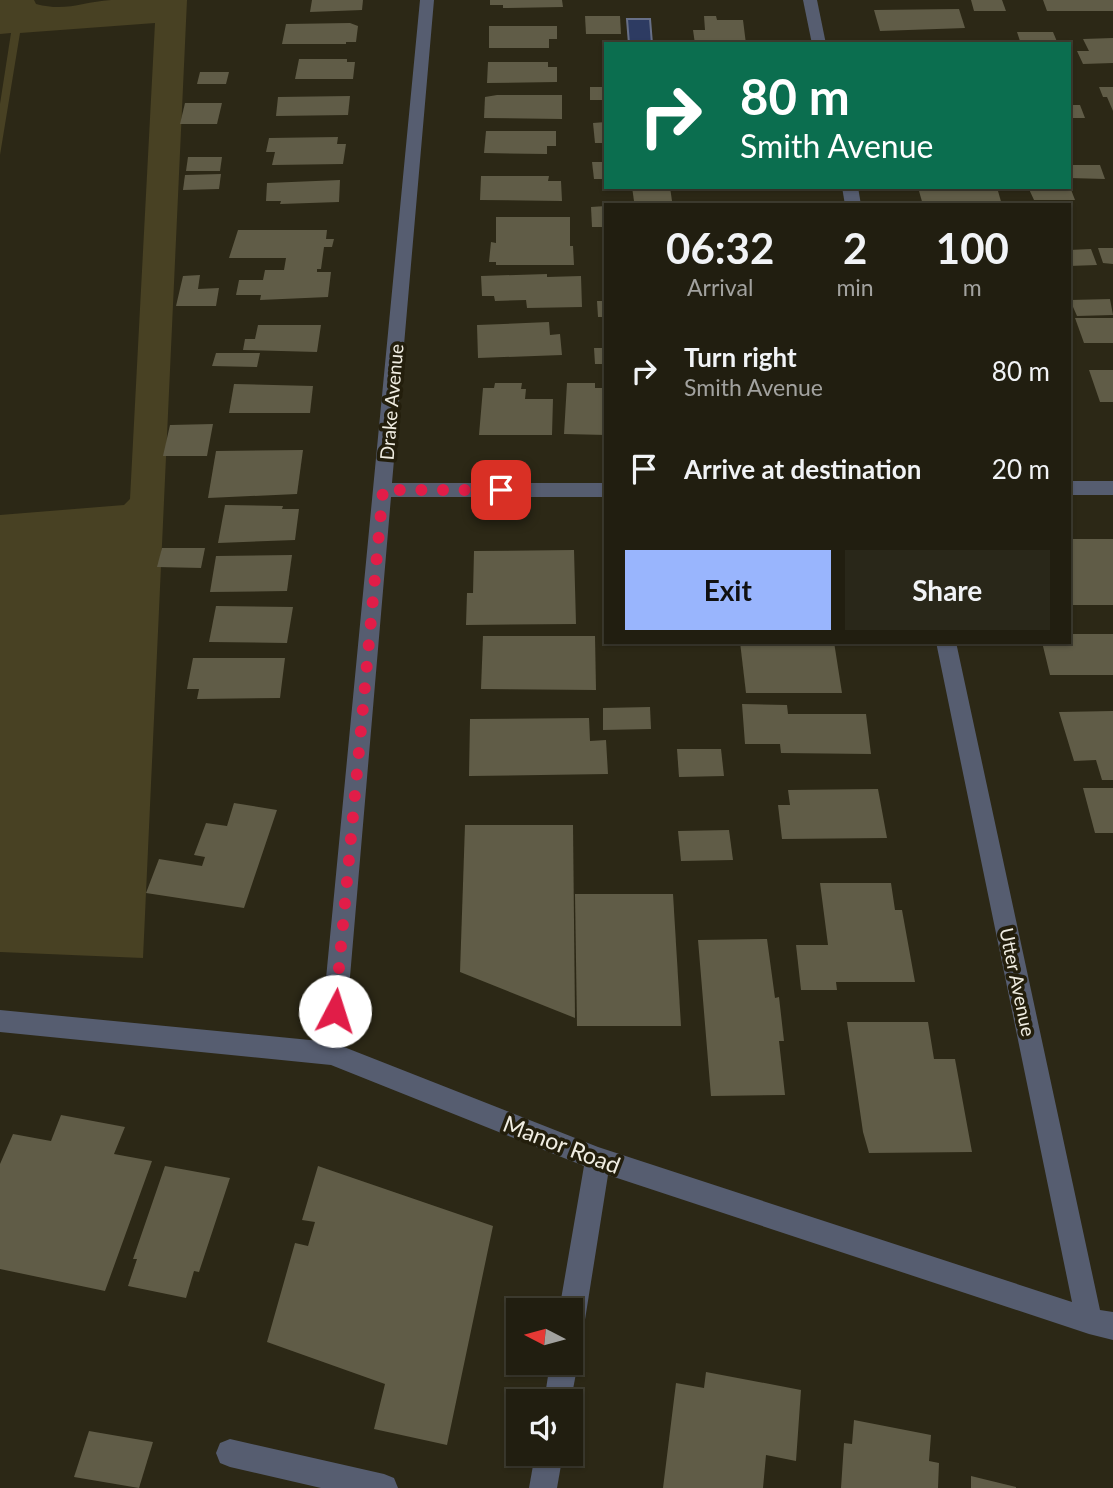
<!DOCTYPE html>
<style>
body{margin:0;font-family:Lato,sans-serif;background:#292719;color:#f1f3f6;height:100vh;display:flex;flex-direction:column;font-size:26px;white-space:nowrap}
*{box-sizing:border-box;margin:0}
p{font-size:23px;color:#a2a29f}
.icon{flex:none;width:38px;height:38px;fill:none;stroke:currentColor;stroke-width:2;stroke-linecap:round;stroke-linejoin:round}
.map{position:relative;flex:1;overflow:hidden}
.sheet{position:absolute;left:604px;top:203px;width:467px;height:441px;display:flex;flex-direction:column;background:#211e10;border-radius:0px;box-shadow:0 2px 5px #0004,0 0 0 2px #3e3c30}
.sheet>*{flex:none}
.hud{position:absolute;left:604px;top:42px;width:467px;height:147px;border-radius:0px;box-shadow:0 2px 5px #0004,0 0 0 2px #3e3c30;background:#0b6e4f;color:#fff;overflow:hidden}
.needle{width:46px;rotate:276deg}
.buttons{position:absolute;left:506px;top:1298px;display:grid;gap:14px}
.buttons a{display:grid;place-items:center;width:77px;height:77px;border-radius:0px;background:#211e10;box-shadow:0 2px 5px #0004,0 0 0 2px #3e3c30;font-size:35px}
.pin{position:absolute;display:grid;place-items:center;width:60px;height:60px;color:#fff;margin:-30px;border-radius:14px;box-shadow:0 4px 10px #0006}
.me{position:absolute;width:77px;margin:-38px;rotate:5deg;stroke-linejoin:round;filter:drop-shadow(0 0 5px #0008)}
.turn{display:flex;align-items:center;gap:24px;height:147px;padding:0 21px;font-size:32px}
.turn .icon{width:91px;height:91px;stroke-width:2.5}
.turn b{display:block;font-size:49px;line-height:60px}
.eta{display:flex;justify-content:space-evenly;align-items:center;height:119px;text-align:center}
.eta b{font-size:42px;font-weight:700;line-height:49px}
.button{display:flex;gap:14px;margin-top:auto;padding:14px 21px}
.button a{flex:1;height:80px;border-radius:0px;background:#99b5fd;color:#111;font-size:28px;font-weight:700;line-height:80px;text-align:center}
.button a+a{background:#292719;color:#f1f3f6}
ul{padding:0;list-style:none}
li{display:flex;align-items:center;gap:21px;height:98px;padding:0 21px}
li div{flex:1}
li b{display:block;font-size:26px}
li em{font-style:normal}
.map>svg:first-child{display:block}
.green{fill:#484123}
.water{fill:#2d3b62;stroke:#687088;stroke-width:2}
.building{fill:#605c47}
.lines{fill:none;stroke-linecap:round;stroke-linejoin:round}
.minor{fill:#565d70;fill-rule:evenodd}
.route{stroke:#e11d48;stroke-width:12;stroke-dasharray:0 21.6}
.labels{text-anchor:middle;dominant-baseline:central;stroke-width:7;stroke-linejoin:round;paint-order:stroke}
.street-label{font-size:19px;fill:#f0ede2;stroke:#231e0c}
.near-street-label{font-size:23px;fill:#f0ede2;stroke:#231e0c}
</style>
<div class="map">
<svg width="1113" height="1488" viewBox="0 0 1113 1488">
<rect width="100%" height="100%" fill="#2c2816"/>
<!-- green -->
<path class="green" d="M0,0H34L36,4C66,12 82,2 111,0C136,0 162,0 187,0L143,958L0,952V515L124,505L130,499L155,23L20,33L0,155V104L11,33L0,34Z"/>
<!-- water -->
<polygon class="water" points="627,19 650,19 652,44 629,44"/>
<!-- building -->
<g class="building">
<polygon points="312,0 363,0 362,10 310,12"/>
<polygon points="490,0 562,0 563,7 503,8 503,5 490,5"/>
<polygon points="971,0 1002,0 1006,11 974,11"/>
<polygon points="1043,0 1113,0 1113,11 1047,11"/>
<polygon points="959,9 965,28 880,31 874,10"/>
<polygon points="585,16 620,16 621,34 586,34"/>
<polygon points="704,16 716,16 717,20 743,20 746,44 695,44 693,30 705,30"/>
<polygon points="350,23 358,26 356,42 346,42 346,44 282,44 286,24"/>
<polygon points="489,26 557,26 557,39 549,39 549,48 489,48"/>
<polygon points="1017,32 1053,32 1058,44 1021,44"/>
<polygon points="1113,38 1113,63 1083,64 1077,51 1089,51 1083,39"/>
<polygon points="880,40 940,40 941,44 881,44"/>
<polygon points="299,59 347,59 347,62 355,62 353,79 295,79"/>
<polygon points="488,62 548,62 548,67 557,67 557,82 487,83"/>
<polygon points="200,72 229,72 226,84 197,84"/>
<rect x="590" y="87" width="16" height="13"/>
<polygon points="1099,87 1113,87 1113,111 1107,97 1103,97"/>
<polygon points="497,95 562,95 562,119 484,118 485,97"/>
<polygon points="350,96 348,115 276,116 278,97"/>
<polygon points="185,103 222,103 217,124 180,124"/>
<polygon points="1069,105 1080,105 1085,118 1069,118"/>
<polygon points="606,122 606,143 595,143 593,123"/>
<polygon points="486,131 556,131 556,146 547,146 547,154 484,153"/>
<polygon points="338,137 337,144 346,144 343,164 272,165 275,152 266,152 269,138"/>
<polygon points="188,157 222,157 220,171 186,171"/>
<polygon points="592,162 606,162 606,179 594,179"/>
<polygon points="1069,165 1100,165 1105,179 1069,178"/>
<polygon points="221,174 219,189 183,190 185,175"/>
<polygon points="481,176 549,176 548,181 561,181 562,201 480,200"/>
<polygon points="340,180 339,202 280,204 281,201 266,201 267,183"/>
<polygon points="632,187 670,187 672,201 634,201"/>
<polygon points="1028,187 1070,187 1075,200 1034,200"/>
<polygon points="919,191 998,191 1002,205 923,205"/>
<polygon points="606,206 606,227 592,227 591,207"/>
<polygon points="496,217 570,217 570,246 573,246 574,265 496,265 496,262 489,262 491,242 496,243"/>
<polygon points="238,230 327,230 326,239 334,239 332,247 324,247 321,269 317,269 317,272 331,272 328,297 260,300 261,295 236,295 239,280 263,280 265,270 284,270 286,258 229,258"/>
<polygon points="1098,248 1113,248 1113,264 1103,263"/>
<polygon points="1091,249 1097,265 1069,266 1069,250"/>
<polygon points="547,274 547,277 581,276 582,307 527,308 526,300 495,301 494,296 482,296 481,276"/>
<polygon points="200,275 198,289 219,288 216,306 176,306 183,276"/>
<polygon points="1110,299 1113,315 1077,316 1070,300"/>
<polygon points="597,301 606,301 606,317 598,317"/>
<polygon points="1075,318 1113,318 1113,343 1084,343"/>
<polygon points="549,322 550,335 560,334 562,355 478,358 477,325"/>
<polygon points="258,325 321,325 317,352 243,350 245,339 255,339"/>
<polygon points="594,348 606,348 606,364 595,364"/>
<polygon points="216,353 260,353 257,367 212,366"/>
<polygon points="1089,370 1113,370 1113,402 1100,402"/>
<polygon points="495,383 522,383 521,389 526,389 525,399 553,399 552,435 479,435 483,388 494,388"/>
<polygon points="567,383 595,383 595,388 606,388 606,435 564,434"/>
<polygon points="234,384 313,386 310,413 229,413"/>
<polygon points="213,424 207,456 163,456 170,425"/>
<polygon points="303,450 297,494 208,498 216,451"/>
<polygon points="225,505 283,506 282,509 299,509 295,540 218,543"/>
<rect x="1069" y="539" width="44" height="66"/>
<polygon points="162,548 205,548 201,568 157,567"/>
<polygon points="574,550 576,624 466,625 467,593 473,593 474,551"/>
<polygon points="292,555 287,591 210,592 216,556"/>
<polygon points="602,560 606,560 606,596 603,596"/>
<polygon points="216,606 293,607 287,643 209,642"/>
<polygon points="1069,634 1113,634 1113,675 1050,675 1042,642 1069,642"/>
<polygon points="483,636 595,636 596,690 481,689"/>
<polygon points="662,642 719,642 719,646 663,646"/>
<polygon points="740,642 834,642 842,693 746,693"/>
<polygon points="193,658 285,658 280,698 197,699 199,689 187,689"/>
<polygon points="742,704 787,705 788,714 866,714 871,754 781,753 780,744 745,744"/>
<polygon points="650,707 651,729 603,730 603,708"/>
<polygon points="1113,711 1113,780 1102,780 1096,760 1074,761 1059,712"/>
<polygon points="589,718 590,741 606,740 608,774 469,776 470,719"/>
<polygon points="677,749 721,749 724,776 679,777"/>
<polygon points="1083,788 1113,788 1113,833 1095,833"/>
<polygon points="878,789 887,838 782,839 778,805 790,805 788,790"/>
<polygon points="234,803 277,810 244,908 146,893 159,859 202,866 205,857 194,855 206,823 227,826"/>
<polygon points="465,825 573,825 575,1018 460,972"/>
<polygon points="729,830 733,860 681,861 678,831"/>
<polygon points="820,883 891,883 895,910 902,910 915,982 836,982 837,990 801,990 796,945 828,945"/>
<polygon points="575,894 673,894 681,1026 577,1026"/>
<polygon points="767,939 775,998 779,997 784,1041 779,1041 785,1095 711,1096 698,940"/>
<polygon points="847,1022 928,1022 934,1059 955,1059 972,1152 869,1153 863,1132"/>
<polygon points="61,1115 125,1127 114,1154 152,1161 105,1291 0,1269 0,1164 13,1134 51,1141"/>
<polygon points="165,1166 230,1178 199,1272 194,1271 186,1298 128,1286 137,1259 133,1259"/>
<polygon points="318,1166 493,1226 447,1445 374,1429 385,1384 267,1342 295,1243 308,1246 315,1222 302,1220"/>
<polygon points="706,1372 801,1390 796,1461 766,1455 763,1488 663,1488 676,1383 704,1388"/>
<polygon points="854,1420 931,1435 929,1461 939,1463 938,1488 841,1488 844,1443 852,1444"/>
<polygon points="89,1431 153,1442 139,1488 74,1477"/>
<polygon points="971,1476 1016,1487 1016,1488 971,1488"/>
</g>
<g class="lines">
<!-- minor -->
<g class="minor">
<polygon points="420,0 434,0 392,483 606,483 606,497 391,497 344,1047 598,1147 1072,1302 936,642 956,642 1100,1310 1113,1312 1113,1340 1089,1334 608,1175 584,1326 580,1336 570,1339 570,1311 559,1311 584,1166 331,1065 0,1032 0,1010 320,1041"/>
<polygon points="803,0 817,0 826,44 812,44"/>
<polygon points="842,187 858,187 861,205 845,205"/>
<rect x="1069" y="481" width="44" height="14"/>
<polygon points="570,1352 578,1363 570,1405 570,1402 544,1402 550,1363 570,1363"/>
<polygon points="230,1439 384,1474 394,1478 398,1488 321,1488 230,1467 220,1463 216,1453 220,1443"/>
<polygon points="535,1454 563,1454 557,1488 529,1488"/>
</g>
</g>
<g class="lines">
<!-- route -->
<polyline class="route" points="335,1011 383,490 501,490"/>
</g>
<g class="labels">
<!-- street labels -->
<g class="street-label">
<text transform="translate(391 402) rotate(-85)">Drake Avenue</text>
<text transform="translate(1018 982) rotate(78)">Utter Avenue</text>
</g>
<!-- near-street labels -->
<g class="near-street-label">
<text transform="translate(562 1144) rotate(21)">Manor Road</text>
</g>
</g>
</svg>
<div class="buttons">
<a><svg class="needle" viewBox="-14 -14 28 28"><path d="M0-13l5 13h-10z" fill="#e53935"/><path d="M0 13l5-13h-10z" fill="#a2a29f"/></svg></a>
<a><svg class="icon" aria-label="sound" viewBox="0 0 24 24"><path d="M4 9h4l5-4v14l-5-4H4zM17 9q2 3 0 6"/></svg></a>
</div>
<div class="pin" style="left:501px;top:490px;background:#d93025"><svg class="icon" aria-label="arrive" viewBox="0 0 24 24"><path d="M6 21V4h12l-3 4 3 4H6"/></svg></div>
<svg class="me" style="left:335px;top:1011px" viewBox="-20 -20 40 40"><circle r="19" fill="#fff"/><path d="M0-13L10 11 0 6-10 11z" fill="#e11d48"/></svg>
<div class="hud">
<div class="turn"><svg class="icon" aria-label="right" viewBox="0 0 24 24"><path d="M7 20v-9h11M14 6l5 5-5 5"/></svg><div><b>80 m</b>Smith Avenue</div></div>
</div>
<section class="sheet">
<div class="eta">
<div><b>06:32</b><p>Arrival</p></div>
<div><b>2</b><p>min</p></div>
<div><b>100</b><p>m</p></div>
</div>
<ul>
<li><svg class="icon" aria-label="right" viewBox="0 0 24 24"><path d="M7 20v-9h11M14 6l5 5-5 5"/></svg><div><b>Turn right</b><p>Smith Avenue</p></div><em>80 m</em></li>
<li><svg class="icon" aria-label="arrive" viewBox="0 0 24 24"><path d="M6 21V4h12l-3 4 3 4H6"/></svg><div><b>Arrive at destination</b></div><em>20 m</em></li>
</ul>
<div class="button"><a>Exit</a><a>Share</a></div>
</section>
</div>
